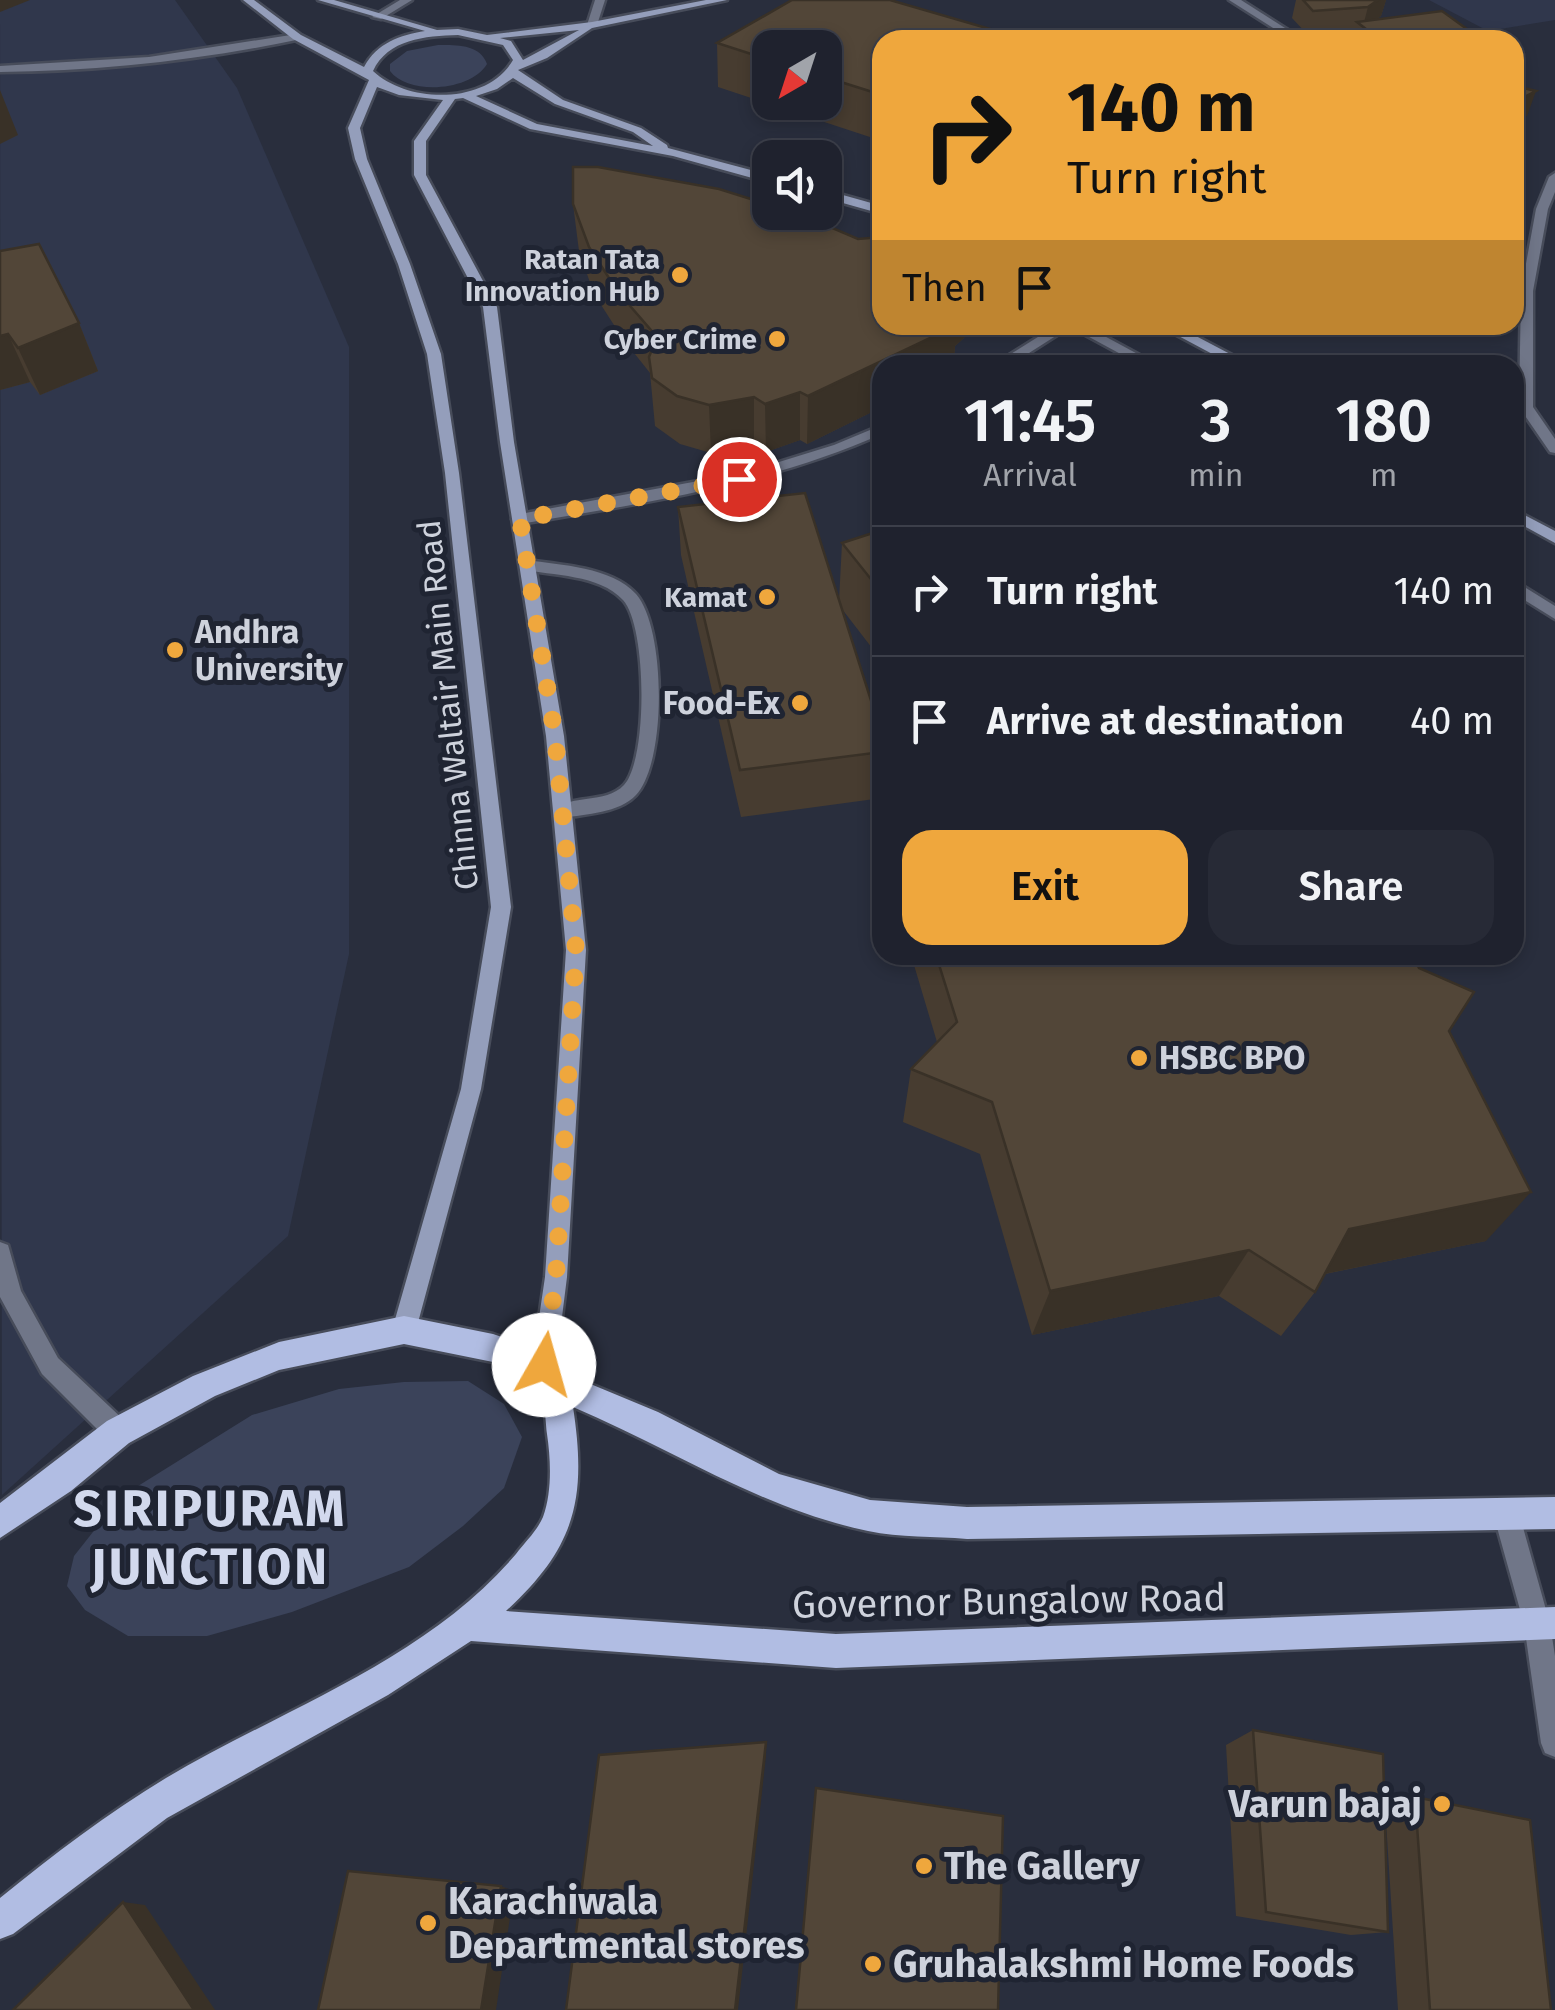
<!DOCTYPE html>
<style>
body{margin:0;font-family:"Fira Sans",sans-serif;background:#272a36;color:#f1f3f6;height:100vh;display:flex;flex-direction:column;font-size:38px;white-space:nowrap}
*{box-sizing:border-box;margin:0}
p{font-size:32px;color:#a1a4aa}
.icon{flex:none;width:55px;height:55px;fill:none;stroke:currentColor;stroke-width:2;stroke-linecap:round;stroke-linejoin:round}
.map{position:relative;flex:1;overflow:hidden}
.side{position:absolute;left:872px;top:355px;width:652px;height:610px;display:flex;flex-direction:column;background:#1f222e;border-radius:30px;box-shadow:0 5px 15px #0003,0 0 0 2px #3c3f4a}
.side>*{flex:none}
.top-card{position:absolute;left:872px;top:30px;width:652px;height:305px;border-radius:30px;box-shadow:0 5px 15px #0003,0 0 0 2px #3c3f4a;background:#efa73d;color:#111;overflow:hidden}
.needle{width:65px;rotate:219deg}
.fabs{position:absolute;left:752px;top:30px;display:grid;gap:20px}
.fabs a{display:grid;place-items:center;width:90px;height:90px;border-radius:20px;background:#1f222e;box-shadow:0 5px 15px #0003,0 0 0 2px #3c3f4a;font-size:50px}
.pin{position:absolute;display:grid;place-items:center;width:85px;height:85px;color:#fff;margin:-42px;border:5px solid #fff;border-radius:50%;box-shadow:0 2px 10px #0007}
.me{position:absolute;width:110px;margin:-55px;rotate:7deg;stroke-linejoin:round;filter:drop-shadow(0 0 8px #0008)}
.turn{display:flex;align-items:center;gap:35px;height:210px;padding:0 30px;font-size:45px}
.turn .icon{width:130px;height:130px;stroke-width:2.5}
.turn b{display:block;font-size:70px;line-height:85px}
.then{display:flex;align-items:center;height:95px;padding:0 30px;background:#0003;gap:20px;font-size:38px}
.eta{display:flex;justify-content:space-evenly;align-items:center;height:170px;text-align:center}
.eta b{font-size:60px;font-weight:600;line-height:70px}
.button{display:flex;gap:20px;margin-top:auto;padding:20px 30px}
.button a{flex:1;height:115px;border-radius:30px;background:#efa73d;color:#111;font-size:40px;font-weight:600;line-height:115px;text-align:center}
.button a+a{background:#272a36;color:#f1f3f6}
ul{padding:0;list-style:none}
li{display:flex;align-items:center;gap:30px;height:130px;padding:0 30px;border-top:2px solid #3c3f4a}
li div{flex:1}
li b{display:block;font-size:38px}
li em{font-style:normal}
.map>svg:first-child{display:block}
.built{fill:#30374c}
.green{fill:#3b435a}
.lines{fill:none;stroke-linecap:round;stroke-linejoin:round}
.lane-casing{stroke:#474c5a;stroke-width:5}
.street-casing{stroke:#474c5a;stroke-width:5}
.secondary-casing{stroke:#474c5a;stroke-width:5}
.primary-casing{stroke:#474c5a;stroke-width:5}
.lane{fill:#707688;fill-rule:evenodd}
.street{fill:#707688;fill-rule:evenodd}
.secondary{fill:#949ebb;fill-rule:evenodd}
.primary{fill:#b1bde3;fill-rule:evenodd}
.wall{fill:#473c30;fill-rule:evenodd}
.shaded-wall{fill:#393127}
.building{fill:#524638;stroke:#393127;stroke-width:2.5}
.route{stroke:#efa73d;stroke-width:18;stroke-dasharray:0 32.4}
.poi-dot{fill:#efa73d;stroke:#1f2432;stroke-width:4}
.labels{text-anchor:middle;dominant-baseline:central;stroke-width:10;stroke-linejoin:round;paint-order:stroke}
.far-poi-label{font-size:28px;font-weight:bold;fill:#ced2dc;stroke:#1f2432;text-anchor:end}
.poi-label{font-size:32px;font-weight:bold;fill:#ced2dc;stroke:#1f2432;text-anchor:start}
.street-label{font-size:32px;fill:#ced2dc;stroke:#1f2432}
.near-street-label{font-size:38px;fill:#ced2dc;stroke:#1f2432}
.near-poi-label{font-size:38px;font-weight:bold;fill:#ced2dc;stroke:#1f2432;text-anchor:start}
.near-district-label{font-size:50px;font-weight:bold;letter-spacing:2.5px;fill:#d2d9ed;stroke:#1f2432}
</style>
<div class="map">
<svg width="1555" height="2010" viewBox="0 0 1555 2010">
<rect width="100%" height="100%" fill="#292e3d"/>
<!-- built -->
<g class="built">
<polygon points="0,0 175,0 237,88 349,347 349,954 288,1236 2,1495"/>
<polygon points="1429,0 1555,0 1555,20 1488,31"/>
</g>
<!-- green -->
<g class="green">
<path d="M438,45C456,45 480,44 487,64C471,91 409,96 390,71V64L407,51Z"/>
<polygon points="468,1381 504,1404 522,1437 504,1488 463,1526 409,1567 292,1612 207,1636 128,1636 85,1610 67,1586 74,1556 104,1518 138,1486 252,1415 339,1389 404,1382"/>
</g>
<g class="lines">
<!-- lane casing -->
<g class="lane-casing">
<g id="lane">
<polygon points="400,0 412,0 381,19 372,17"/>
<polygon points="595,0 605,0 597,25 592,28 587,25"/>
<polygon points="1229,0 1241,0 1304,40 1292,40"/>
<path d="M297,34L302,37L301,39C202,60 101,71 0,72V66L149,57Z"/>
<polygon points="1067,325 1084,325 1158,365 1141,365"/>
<path d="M527,560C560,565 612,567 636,594C666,628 667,762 636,795C619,813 586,814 563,818L554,811C570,793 605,805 624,785C648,759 647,626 623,600C599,574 553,576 521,569V561Z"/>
<polygon points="1515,581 1555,606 1555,619 1515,594"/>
<polygon points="0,1242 8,1245 21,1291 58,1358 127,1423 130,1432 127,1441 118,1444 109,1441 42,1374 0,1297"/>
</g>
</g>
<!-- street casing -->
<g class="street-casing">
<g id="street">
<polygon points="1555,173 1555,192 1548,209 1533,291 1533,407 1555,439 1555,453 1550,452 1519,407 1521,291 1536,209 1549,177"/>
<polygon points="1057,325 1073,325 1010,365 993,365"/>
<path d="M882,425V434C767,485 644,503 520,524L512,519L520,514L747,472L834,445Z"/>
<polygon points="1506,1500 1515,1504 1519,1513 1550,1624 1555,1656 1555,1757 1545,1753 1541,1743 1524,1624 1493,1513 1497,1504"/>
</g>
</g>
<!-- secondary casing -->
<g class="secondary-casing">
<g id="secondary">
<path d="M243,0H254L301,35L364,67C377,43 400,35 425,31L318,0H334L437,30L458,29L487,35L592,22L706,0H727L592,28L547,58L518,70L563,100L641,128L667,145L668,148L770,175V183L673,156L530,129L463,98L455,99L426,141V175L497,307L514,442L564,736L586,950L567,1277L556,1365L552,1373L544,1376L536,1373L532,1365L545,1277L566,950L546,736L500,442L483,307L414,175V141L443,100L399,95L377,87L360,128L367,159L410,264L441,354L459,473L511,907L481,1089L416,1330L412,1338L404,1341L396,1338L392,1330L461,1089L491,907L445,473L427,354L398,264L355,159L348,128L369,80L293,39ZM579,30L523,60L511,41L500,38ZM458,35L503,45L513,60C487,105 408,104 373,71C388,39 425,36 458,35ZM513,78L555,104L633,132L653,146L537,124L476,96L497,89Z"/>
<polygon points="825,190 882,206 882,214 825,198"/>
<polygon points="1158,325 1175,325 1251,365 1233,365"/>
<polygon points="1515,510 1555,531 1555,543 1515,521"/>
</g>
</g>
<!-- primary casing -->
<g class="primary-casing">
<path id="primary" d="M404,1316L493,1334L554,1355L564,1373L658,1412L779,1474L870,1500L967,1507L1555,1497V1529L967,1539C935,1536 900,1538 868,1531C762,1509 672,1449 573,1407C587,1498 576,1547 506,1611L836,1634L1555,1607V1639L836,1668L471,1641L388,1695L167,1818L13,1934L0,1939V1898C53,1855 108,1813 166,1778C284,1708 425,1661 516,1554C525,1542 537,1531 543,1517C552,1492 551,1461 547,1434C545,1415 545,1392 534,1376L493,1362L404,1344L279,1370L215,1396L129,1443L71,1491L0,1538V1503L107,1421L193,1376L279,1342Z"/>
</g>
<!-- lane -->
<use href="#lane" class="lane"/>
<!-- street -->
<use href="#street" class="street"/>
<!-- secondary -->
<use href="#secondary" class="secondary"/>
<!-- primary -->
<use href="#primary" class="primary"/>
</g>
<!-- wall -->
<g class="wall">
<polygon points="1296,0 1386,0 1381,16 1377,19 1482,40 1352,40 1354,31 1307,34 1292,18"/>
<path d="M882,40V141L718,87L717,43ZM770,48H825V102H770Z"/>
<polygon points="573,204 882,325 971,325 964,338 955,346 954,358 882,365 882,407 807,444 800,440 766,452 754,445 711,453 680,444 655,426 650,373 623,339 594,294 579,251"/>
<polygon points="0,251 79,323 98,371 40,395 30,382 0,390"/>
<polygon points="1406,325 1438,325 1431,333"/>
<polygon points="678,507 839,601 842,543 882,530 882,661 842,609 882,735 882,798 741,817 681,555"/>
<polygon points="911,955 1412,955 1449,1031 1486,1241 1325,1274 1315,1292 1281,1336 1219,1296 1032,1335 980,1154 903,1122 911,1069 937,1042"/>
<polygon points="1253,1730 1388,1932 1351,1935 1236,1916 1226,1745"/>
<polygon points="816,1788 998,2010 795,2010"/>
<polygon points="1415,1797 1551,2010 1398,2010 1385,1806"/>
</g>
<!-- shaded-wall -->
<g class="shaded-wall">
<polygon points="0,0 30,0 0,12"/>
<polygon points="1378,0 1386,0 1381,16 1365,28 1363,26 1368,7"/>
<polygon points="0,90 18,135 0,144"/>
<polygon points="1536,91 1527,116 1515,122 1515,102"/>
<polygon points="79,323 98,371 40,395 18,348"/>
<polygon points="937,325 971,325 964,338 955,346 954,358 943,365 882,365 882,407 807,444 808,396"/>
<polygon points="8,334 30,382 0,390 0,336"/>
<polygon points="800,392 800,440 766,452 765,404"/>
<polygon points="754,397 754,445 711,453 709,405"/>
<polygon points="1531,1192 1486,1241 1314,1276 1349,1229"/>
<polygon points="1249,1250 1219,1296 1032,1335 1050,1291"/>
<polygon points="766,1742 766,1756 738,2010 735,2010"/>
<polygon points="501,1886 514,1891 496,2010 481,2010"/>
<polygon points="123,1902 145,1905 215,2010 194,2010"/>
</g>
<!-- building -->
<g class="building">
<polygon points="792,0 890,0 1028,40 882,40 882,95 825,77 825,48 770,48 770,60 717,43"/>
<polygon points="1303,0 1378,0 1368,7 1313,11"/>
<polygon points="1442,11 1482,40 1380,40 1357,22"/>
<polygon points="1515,86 1536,91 1515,102"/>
<polygon points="573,167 598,167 719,189 770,205 770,212 795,212 858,239 882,237 882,325 937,325 935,326 945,331 808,396 800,392 765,404 754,397 709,405 677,396 652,378 649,357 657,337 618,292 589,247 573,204"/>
<polygon points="39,244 79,323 18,348 8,334 0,336 0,251"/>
<polygon points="805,493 882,735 882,752 740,770 678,507"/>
<polygon points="882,530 882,593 842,543"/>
<polygon points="936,955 1412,955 1419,968 1474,992 1449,1031 1531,1192 1349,1229 1315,1292 1249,1250 1050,1291 992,1102 911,1069 957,1022"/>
<polygon points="1253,1730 1383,1754 1388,1932 1266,1912"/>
<polygon points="766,1742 735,2010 566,2010 599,1755"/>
<polygon points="816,1788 1003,1816 998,2010 796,2010"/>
<polygon points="1415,1797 1530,1820 1551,2010 1430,2010"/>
<polygon points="348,1871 501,1886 481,2010 318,2010"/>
<polygon points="123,1902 194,2010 13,2010"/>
</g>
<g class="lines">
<!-- route -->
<polyline class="route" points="544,1365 556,1277 576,950 555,736 520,519 739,479"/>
</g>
<!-- markers -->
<g class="poi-dot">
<circle cx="680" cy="275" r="10"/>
<circle cx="777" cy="339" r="10"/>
<circle cx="767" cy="597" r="10"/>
<circle cx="175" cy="650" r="10"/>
<circle cx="800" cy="703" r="10"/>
<circle cx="1139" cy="1058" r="10"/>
<circle cx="1442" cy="1804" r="10"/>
<circle cx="924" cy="1866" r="10"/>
<circle cx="428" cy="1923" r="10"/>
<circle cx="873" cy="1964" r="10"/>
</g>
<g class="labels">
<!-- far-poi labels -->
<g class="far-poi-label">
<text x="660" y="259">Ratan Tata<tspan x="660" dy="32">Innovation Hub</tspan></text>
<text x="757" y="339">Cyber Crime</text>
<text x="747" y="597">Kamat</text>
</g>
<!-- poi labels -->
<g class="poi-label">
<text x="195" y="632">Andhra<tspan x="195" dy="37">University</tspan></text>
<text x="780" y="703" text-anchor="end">Food-Ex</text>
<text x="1159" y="1058">HSBC BPO</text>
</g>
<!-- street labels -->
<g class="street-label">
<text transform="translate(448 705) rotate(-96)">Chinna Waltair Main Road</text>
</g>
<!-- near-street labels -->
<g class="near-street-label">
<text transform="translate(1009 1601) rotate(-1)">Governor Bungalow Road</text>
</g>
<!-- near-poi labels -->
<g class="near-poi-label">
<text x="1422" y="1804" text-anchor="end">Varun bajaj</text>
<text x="944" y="1866">The Gallery</text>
<text x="448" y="1901">Karachiwala<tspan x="448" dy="44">Departmental stores</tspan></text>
<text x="893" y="1964">Gruhalakshmi Home Foods</text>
</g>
<!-- near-district labels -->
<g class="near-district-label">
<text x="210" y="1509">SIRIPURAM<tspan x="210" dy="58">JUNCTION</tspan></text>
</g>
</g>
</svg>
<div class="fabs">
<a><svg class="needle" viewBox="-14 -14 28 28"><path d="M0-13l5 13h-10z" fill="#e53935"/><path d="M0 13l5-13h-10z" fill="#a1a4aa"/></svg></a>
<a><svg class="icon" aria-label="sound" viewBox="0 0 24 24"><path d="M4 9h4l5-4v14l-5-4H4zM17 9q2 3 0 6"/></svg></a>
</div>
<div class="pin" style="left:739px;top:479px;background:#d93025"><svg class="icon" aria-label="arrive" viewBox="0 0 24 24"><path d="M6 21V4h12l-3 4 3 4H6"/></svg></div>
<svg class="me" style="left:544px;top:1365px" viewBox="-20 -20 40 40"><circle r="19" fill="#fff"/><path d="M0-13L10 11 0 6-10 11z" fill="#efa73d"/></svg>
<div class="top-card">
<div class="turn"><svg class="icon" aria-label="right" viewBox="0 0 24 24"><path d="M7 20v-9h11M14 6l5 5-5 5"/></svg><div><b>140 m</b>Turn right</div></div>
<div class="then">Then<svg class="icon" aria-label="arrive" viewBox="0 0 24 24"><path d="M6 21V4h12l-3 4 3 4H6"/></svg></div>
</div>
<section class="side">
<div class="eta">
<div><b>11:45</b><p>Arrival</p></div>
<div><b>3</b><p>min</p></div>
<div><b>180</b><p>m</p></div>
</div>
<ul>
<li><svg class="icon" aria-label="right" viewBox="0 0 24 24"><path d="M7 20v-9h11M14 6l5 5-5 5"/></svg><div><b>Turn right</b></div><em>140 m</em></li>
<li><svg class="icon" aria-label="arrive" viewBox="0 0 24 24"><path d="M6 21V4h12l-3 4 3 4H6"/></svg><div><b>Arrive at destination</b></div><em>40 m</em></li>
</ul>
<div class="button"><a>Exit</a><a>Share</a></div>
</section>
</div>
